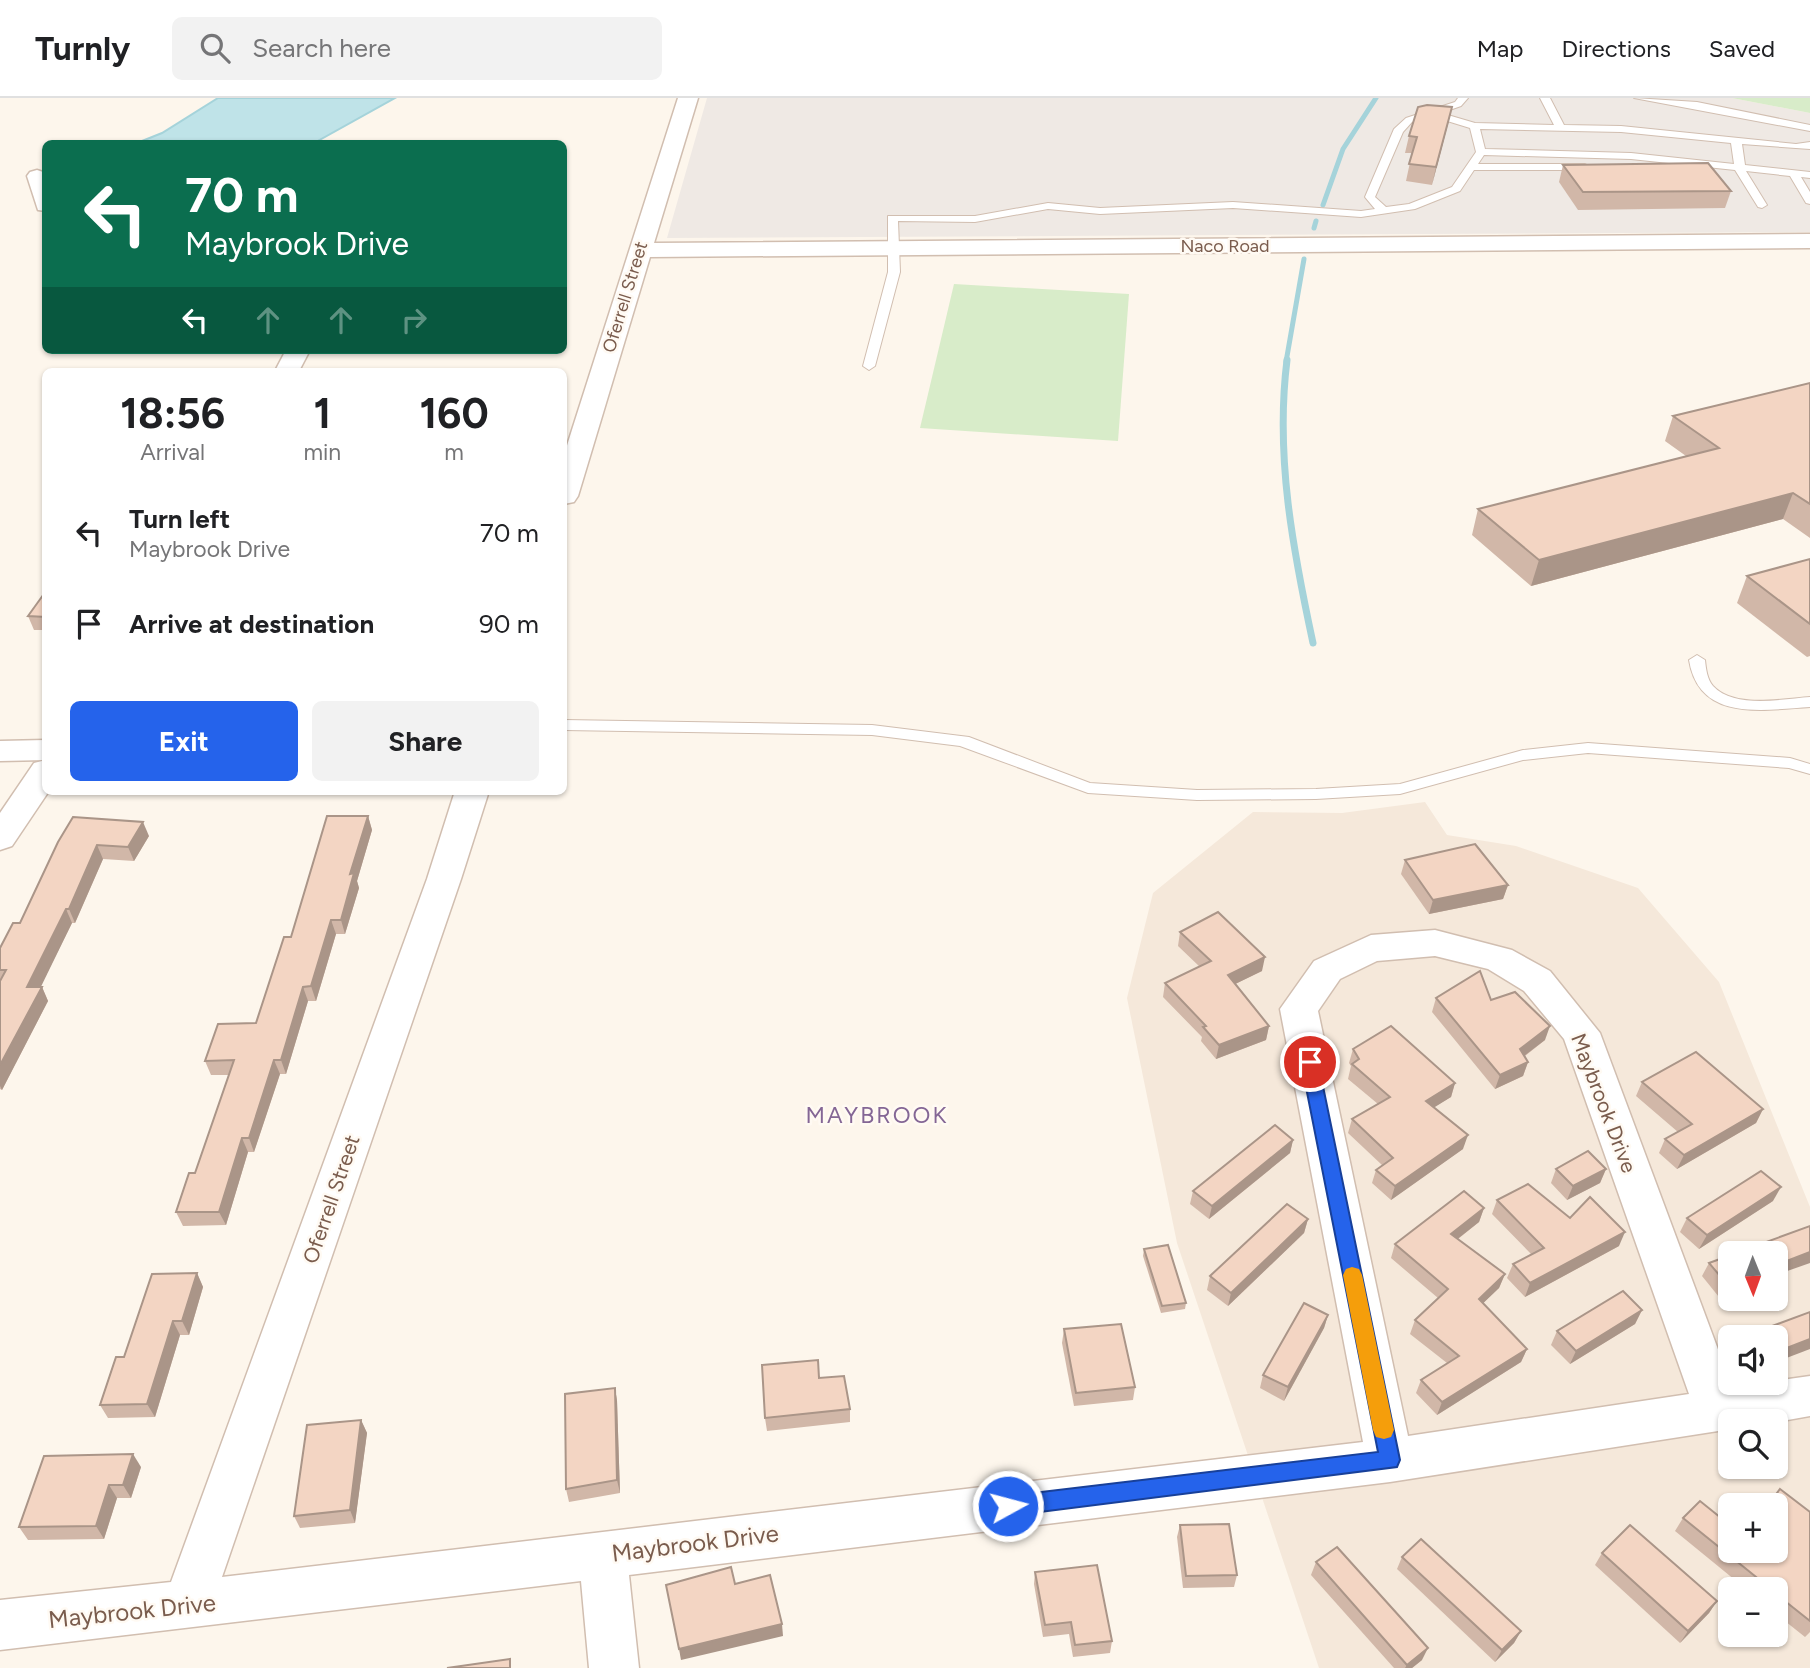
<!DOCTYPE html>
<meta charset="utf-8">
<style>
body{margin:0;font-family:Figtree,sans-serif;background:#f2f2f2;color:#202124;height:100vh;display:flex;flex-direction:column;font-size:26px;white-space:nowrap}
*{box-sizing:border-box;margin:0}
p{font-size:23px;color:#757577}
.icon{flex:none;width:38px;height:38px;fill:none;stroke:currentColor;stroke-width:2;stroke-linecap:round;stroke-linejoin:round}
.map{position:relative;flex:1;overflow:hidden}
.details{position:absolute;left:42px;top:270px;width:525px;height:427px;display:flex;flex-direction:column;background:#fff;border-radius:10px;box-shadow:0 2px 5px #0004}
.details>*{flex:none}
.guide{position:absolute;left:42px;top:42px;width:525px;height:214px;border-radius:10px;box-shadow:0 2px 5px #0004;background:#0b6e4f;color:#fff;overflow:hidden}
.needle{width:46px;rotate:179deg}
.buttons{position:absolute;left:1718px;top:1143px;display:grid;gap:14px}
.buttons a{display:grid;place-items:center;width:70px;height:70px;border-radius:10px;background:#fff;box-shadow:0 2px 5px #0004;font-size:35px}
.pin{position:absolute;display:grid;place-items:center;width:60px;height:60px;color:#fff;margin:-30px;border:4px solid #fff;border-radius:50%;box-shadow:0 2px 7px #0007}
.me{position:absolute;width:77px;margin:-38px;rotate:83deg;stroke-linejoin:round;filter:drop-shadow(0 0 5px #0008)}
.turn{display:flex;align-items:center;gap:24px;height:147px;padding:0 28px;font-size:32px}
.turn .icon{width:91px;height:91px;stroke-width:2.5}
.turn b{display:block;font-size:49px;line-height:60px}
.lanes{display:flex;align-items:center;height:66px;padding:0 28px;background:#0003;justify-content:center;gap:35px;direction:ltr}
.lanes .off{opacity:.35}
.eta{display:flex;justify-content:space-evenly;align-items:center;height:119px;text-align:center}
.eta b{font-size:42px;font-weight:700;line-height:49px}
.action{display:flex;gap:14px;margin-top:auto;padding:14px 28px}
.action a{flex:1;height:80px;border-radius:10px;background:#2563eb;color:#fff;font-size:28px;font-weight:700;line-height:80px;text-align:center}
.action a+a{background:#f2f2f2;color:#202124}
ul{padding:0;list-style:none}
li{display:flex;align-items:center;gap:21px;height:91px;padding:0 28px}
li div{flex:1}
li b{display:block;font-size:26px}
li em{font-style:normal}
header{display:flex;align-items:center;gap:42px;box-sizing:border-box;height:98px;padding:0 35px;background:#fff;border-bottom:2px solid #e0e0e0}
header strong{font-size:33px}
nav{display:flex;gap:38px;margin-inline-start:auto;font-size:24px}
.search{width:490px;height:63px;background:#f2f2f2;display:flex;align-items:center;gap:18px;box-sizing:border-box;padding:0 24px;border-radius:10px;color:#757577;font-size:26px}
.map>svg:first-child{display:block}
.residential{fill:#f5e8da;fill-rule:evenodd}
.industrial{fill:#efe9e4}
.green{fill:#d8ecc9}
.water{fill:#bfe3e8;stroke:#a5d3da;stroke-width:2}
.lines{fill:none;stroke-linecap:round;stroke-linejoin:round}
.stream-far1{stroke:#a5d3da;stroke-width:5}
.stream{stroke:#a5d3da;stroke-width:7}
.lane-casing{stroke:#d1beb0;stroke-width:2}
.street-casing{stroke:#d1beb0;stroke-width:3}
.lane{fill:#fff;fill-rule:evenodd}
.street{fill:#fff;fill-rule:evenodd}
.wall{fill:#d1b7a8}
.shaded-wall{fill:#aa9588}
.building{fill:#f3d5c3;stroke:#aa9588;stroke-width:2}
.route{fill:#2563eb;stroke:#184099;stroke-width:2}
.slow{fill:#f59e0b}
.labels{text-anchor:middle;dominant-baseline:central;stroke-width:5;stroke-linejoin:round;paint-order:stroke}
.far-street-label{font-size:18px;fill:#7a5c4d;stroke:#fffaf3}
.street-label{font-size:21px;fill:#7a5c4d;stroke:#fffaf3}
.neighbourhood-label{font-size:23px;letter-spacing:2px;fill:#846695;stroke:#fffaf3}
.near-street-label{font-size:24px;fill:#7a5c4d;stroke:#fffaf3}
</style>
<header>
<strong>Turnly</strong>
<div class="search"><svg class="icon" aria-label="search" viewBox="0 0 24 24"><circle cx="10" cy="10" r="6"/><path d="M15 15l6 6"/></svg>Search here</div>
<nav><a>Map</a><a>Directions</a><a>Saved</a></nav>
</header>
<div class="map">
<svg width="1810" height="1570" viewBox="0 0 1810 1570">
<rect width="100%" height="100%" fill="#fdf6ec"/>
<!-- residential -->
<path class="residential" d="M1425,704L1447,737L1516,748L1638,790L1719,884L1810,1109V1570H1319L1177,1145L1127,900L1153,795L1253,714L1342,715ZM1731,1155H1776V1200H1731ZM1731,1239H1776V1284H1731ZM1731,1323H1776V1368H1731ZM1731,1407H1776V1452H1731ZM1731,1491H1776V1536H1731Z"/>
<!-- industrial -->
<polygon class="industrial" points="707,0 1732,0 1810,15 1810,134 667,140"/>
<!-- green -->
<g class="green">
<polygon points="1732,0 1810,0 1810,15"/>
<polygon points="954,186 1129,196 1118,343 920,330"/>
</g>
<!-- water -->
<polygon class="water" points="218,0 395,0 314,45 137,45 162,35"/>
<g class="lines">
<!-- stream-far1 -->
<g class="stream-far1">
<polyline points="1323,107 1343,51 1376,0"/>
<polyline points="1314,130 1316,123"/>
<polyline points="1286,264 1304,161"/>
</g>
<!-- stream -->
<path class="stream" d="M1287,262C1275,358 1293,452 1313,545"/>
<!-- lane casing -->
<g class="lane-casing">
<g id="lane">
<path d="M1458,0H1468L1461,8L1441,15L1475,25L1554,27L1540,0H1550L1564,27L1621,28L1796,46L1810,44V51L1742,46L1745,67L1810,74V80L1801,79L1810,94V106L1806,105L1790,78L1746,73L1767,107L1762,110L1758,109L1735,72L1631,61L1484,57L1478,66H1585L1590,69L1585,72H1474L1460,93L1415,111L1361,119L1233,110L1100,116L1048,111L975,124L898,123L900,174L875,268L869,272L863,268L888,174V118H975L1048,105L1100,110L1233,104L1361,113L1375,111L1365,99L1394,31L1406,20L1455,4ZM1431,18L1470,30L1476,54L1452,89L1409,106L1386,109L1375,99L1403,34L1412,24ZM1480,31L1621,34L1731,45L1734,66L1631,55L1485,51Z"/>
<polygon points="1634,0 1697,4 1810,27 1810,33"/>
<path d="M1697,557L1705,562C1706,571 1707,581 1713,588C1734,611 1782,601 1810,599V609C1762,612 1699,624 1689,562Z"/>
<polygon points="564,622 872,627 969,639 1090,685 1197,692 1316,691 1400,686 1523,652 1588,645 1790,660 1810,666 1810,676 1789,670 1588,655 1523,662 1400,696 1316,701 1197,702 1088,695 960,648 872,637 564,632"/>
</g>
</g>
<!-- street casing -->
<g class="street-casing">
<g id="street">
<polygon points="678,0 698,0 654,145 1810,136 1810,150 650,159 578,398 574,404 564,406 564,357"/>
<polygon points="37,72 46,75 46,113 38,112 27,78 30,74"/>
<polygon points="286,252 310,252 299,273 275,273"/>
<polygon points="46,642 46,662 0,663 0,643"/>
<polygon points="46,662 46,693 49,693 12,748 0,752 0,715 34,665"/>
<path d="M455,693H489L461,781L222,1479L1363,1344L1280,911L1314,863L1371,837L1435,832L1512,852L1550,873L1600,935L1732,1289L1810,1278V1318L1776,1324L1731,1323V1331L1390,1384L629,1477L639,1570H589L581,1483L0,1552V1502L171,1484L427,781ZM1435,858L1488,871L1524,893L1564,941L1689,1296L1408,1338L1318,913L1340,881L1377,863Z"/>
</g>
</g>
<!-- lane -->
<use href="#lane" class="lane"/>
<!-- street -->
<use href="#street" class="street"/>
</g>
<!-- wall -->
<g class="wall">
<polygon points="1452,9 1432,87 1406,83 1412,55 1405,55 1409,38"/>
<polygon points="1563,67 1731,93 1725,110 1578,112 1559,84"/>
<polygon points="1810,285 1810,440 1783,421 1531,488 1472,437 1478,411 1686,358 1665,343 1673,318"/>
<polygon points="1810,461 1810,558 1807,559 1737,505 1747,478"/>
<polygon points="46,493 46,532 34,532 28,518"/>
<polygon points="368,718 372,732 357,783 359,790 345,836 336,836 316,903 308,903 286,976 280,976 254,1054 248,1054 226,1127 183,1128 176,1114 195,1075 229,977 211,977 205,963 256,925 291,839"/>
<polygon points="149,738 134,763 103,761 75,825 72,825 40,889 42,889 48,903 2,992 0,991 0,850 20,825 58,744"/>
<polygon points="1405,762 1508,787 1503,801 1429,816 1401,776"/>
<polygon points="1180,834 1262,873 1235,886 1269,928 1266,942 1216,961 1201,943 1202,939 1163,899 1165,885 1200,869 1178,848"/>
<polygon points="1436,900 1545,942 1525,958 1528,964 1523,978 1495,991 1432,914"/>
<polygon points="1353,951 1455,985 1451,999 1434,1009 1463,1051 1391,1102 1372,1085 1376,1072 1382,1067 1348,1035 1352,1021 1378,1006 1348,981 1351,968 1349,965"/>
<polygon points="1642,984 1763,1011 1756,1025 1677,1071 1659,1055 1665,1041 1678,1034 1636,998"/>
<polygon points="1293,1042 1290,1055 1209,1121 1190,1106 1193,1093"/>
<polygon points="1556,1071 1606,1071 1600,1085 1567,1102 1551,1085"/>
<polygon points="1497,1102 1570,1120 1619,1148 1525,1199 1507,1180 1513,1166 1531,1156 1492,1116"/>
<polygon points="1773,1103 1699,1151 1680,1134 1687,1120"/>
<polygon points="1484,1110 1479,1124 1458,1141 1505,1176 1499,1190 1483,1205 1527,1251 1521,1264 1437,1317 1416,1295 1421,1282 1447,1265 1410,1236 1415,1222 1438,1200 1391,1160 1395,1146"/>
<polygon points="1308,1121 1304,1135 1228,1208 1207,1192 1210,1178"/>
<polygon points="1144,1151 1186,1205 1185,1211 1161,1215 1143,1158"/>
<polygon points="1731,1157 1731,1194 1719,1199 1702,1178 1709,1165"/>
<polygon points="197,1175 203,1189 189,1237 180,1237 155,1319 108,1320 100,1307 124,1259"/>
<polygon points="1642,1212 1635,1226 1570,1266 1551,1247 1557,1233"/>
<polygon points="1328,1217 1324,1230 1284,1303 1260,1290 1263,1277"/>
<polygon points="1064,1231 1135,1289 1133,1302 1074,1308 1062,1245"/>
<polygon points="819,1280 850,1311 850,1324 767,1333 765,1320"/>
<polygon points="615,1290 617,1303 620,1395 569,1404 566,1391"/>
<polygon points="361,1322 367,1335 355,1425 300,1430 294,1418"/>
<polygon points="141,1369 131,1400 117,1400 104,1441 28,1442 19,1429"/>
<polygon points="1810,1414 1810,1534 1805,1539 1776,1516 1776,1491 1746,1491 1675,1433 1683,1420 1731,1452"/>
<polygon points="1180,1427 1237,1477 1234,1489 1183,1490 1177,1439"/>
<polygon points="1602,1455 1717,1503 1709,1515 1680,1545 1595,1467"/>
<polygon points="1402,1459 1521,1533 1514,1545 1495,1564 1397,1471"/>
<polygon points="1316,1464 1422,1562 1412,1570 1394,1570 1311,1477"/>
<polygon points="1035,1474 1112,1543 1110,1555 1073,1559 1069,1536 1043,1539 1034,1486"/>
</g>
<!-- shaded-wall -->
<g class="shaded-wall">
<polygon points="1452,9 1448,26 1432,87 1436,69"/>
<polygon points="1793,395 1783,421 1531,488 1539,462"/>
<polygon points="368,718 372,732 357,783 359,790 345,836 341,822 350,776"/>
<polygon points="143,724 149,738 134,763 128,749"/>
<polygon points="97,747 103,761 75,825 69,811"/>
<polygon points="1508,787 1503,801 1429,816 1433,802"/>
<polygon points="66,811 72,825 34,903 27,889"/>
<polygon points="331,822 336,836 316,903 311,888"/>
<polygon points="1265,859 1262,873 1225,891 1228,877"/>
<polygon points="42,889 48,903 2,992 0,988 0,967"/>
<polygon points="303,889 308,903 286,976 281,962"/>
<polygon points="1269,928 1266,942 1216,961 1219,947"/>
<polygon points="1550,928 1545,942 1515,965 1520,951"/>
<polygon points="274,962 280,976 254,1054 249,1040"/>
<polygon points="1528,964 1523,978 1495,991 1500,977"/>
<polygon points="1455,985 1451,999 1422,1017 1426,1003"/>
<polygon points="1763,1011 1756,1025 1677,1071 1684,1057"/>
<polygon points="1468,1037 1463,1051 1391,1102 1395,1088"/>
<polygon points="242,1040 248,1054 226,1127 219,1114"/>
<polygon points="1293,1042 1290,1055 1209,1121 1212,1108"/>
<polygon points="1606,1071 1600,1085 1567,1102 1573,1088"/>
<polygon points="1781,1089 1773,1103 1699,1151 1707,1137"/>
<polygon points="1484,1110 1479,1124 1446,1150 1451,1136"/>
<polygon points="1308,1121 1304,1135 1228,1208 1231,1195"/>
<polygon points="1625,1134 1619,1148 1525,1199 1530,1185"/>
<polygon points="1810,1154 1810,1165 1776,1177 1776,1167"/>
<polygon points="197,1175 203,1189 189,1237 182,1223"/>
<polygon points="1505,1176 1499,1190 1474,1214 1479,1201"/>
<polygon points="1731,1184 1731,1194 1719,1199 1726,1185"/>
<polygon points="1642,1212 1635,1226 1570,1266 1576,1253"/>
<polygon points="1328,1217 1324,1230 1284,1303 1288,1289"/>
<polygon points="173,1223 180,1237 155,1319 147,1306"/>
<polygon points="1810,1241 1810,1251 1776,1264 1776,1254"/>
<polygon points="1527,1251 1521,1264 1437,1317 1442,1304"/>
<polygon points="615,1290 617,1303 620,1395 617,1382"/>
<polygon points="361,1322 367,1335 355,1425 350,1412"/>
<polygon points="133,1356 141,1369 131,1400 123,1387"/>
<polygon points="109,1387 117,1400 104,1441 96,1428"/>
<polygon points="1717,1503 1709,1515 1680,1545 1688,1533"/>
<polygon points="782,1526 783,1538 681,1562 679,1551"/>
<polygon points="1521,1533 1514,1545 1495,1564 1502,1552"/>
<polygon points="1428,1550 1422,1562 1412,1570 1405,1570 1407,1567"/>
</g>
<!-- building -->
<g class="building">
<polygon points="1427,7 1452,9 1436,69 1409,66 1417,39 1409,38 1418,9"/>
<polygon points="1708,65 1731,93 1583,94 1563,67"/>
<polygon points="1810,285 1810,406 1793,395 1539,462 1478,411 1719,350 1673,318"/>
<polygon points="1810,461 1810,526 1747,478"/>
<polygon points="46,493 46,519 28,518"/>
<polygon points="327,718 368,718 350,776 354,775 341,822 331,822 311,888 303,889 281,962 274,962 249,1040 242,1040 219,1114 176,1114 189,1075 195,1075 234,962 205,963 218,926 256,925 284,839 291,839"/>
<polygon points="73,719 143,724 128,749 97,747 69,811 66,811 27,889 42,889 0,967 0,883 6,872 0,872 0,850 13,825 20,825 58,744"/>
<polygon points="1475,746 1508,787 1433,802 1405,762"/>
<polygon points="1218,814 1265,859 1228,877 1269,928 1219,947 1203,929 1206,928 1165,885 1211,863 1180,834"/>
<polygon points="1480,873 1491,902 1515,894 1550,928 1520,951 1528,964 1500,977 1436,900"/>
<polygon points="1391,928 1455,985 1426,1003 1468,1037 1395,1088 1376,1072 1393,1060 1352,1021 1390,999 1352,966 1359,961 1353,951"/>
<polygon points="1696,954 1763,1011 1684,1057 1665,1041 1692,1026 1642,984"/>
<polygon points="1275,1027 1293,1042 1212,1108 1193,1093"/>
<polygon points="1588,1053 1606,1071 1573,1088 1556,1071"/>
<polygon points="1761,1073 1781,1089 1707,1137 1687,1120"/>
<polygon points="1528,1086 1570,1120 1590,1099 1625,1134 1530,1185 1513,1166 1544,1150 1497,1102"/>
<polygon points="1464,1093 1484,1110 1451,1136 1505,1176 1479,1201 1527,1251 1442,1304 1421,1282 1459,1258 1415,1222 1448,1191 1395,1146"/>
<polygon points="1287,1106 1308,1121 1231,1195 1210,1178"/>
<polygon points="1810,1128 1810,1154 1776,1167 1776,1155 1736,1155"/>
<polygon points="1168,1147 1186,1205 1162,1208 1144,1151"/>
<polygon points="1731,1157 1731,1184 1726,1185 1709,1165"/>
<polygon points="197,1175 182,1223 173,1223 147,1306 100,1307 116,1259 124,1259 152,1176"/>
<polygon points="1623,1193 1642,1212 1576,1253 1557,1233"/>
<polygon points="1304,1205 1328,1217 1288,1289 1263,1277"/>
<polygon points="1810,1214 1810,1241 1776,1254 1776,1239 1760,1239 1756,1234"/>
<polygon points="1121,1226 1135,1289 1076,1295 1064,1231"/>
<polygon points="818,1262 819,1280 844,1278 850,1311 765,1320 762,1267"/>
<polygon points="615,1290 617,1382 566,1391 565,1296"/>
<polygon points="361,1322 350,1412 294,1418 307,1327"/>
<polygon points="133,1356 123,1387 109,1387 96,1428 19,1429 44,1358"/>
<polygon points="1780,1391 1810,1414 1810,1523 1776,1496 1776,1491 1771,1491 1683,1420 1700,1403 1731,1428 1731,1452 1776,1452 1776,1407 1768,1407"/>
<polygon points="1229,1426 1237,1477 1186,1478 1180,1427"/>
<polygon points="1630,1427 1717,1503 1688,1533 1602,1455"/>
<polygon points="1421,1441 1521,1533 1502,1552 1402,1459"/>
<polygon points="1337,1449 1428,1550 1407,1567 1316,1464"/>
<polygon points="1097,1467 1112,1543 1075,1547 1071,1524 1045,1527 1035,1474"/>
<polygon points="731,1469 735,1486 770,1477 782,1526 679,1551 666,1487"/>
<polygon points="510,1561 510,1570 447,1570"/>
</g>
<!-- route -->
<polygon class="route" points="1310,958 1316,960 1318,964 1400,1362 1397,1369 1008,1418 1000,1415 997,1408 1000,1400 1008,1398 1378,1354 1301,964 1303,960"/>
<!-- slow -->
<polygon class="slow" points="1352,1169 1359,1171 1362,1177 1394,1332 1391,1339 1384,1341 1376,1339 1373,1332 1343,1177 1346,1171"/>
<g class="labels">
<!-- far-street labels -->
<g class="far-street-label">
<text x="1225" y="148">Naco Road</text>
<text transform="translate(625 199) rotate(-73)">Oferrell Street</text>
</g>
<!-- street labels -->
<g class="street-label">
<text transform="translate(1604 1005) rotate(69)">Maybrook Drive</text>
<text transform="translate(331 1101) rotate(-71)">Oferrell Street</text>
</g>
<!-- neighbourhood labels -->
<g class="neighbourhood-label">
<text x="877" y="1017">MAYBROOK</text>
</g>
<!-- near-street labels -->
<g class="near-street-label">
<text transform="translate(695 1445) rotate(-7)">Maybrook Drive</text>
<text transform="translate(132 1513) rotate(-6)">Maybrook Drive</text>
</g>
</g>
</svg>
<div class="buttons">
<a><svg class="needle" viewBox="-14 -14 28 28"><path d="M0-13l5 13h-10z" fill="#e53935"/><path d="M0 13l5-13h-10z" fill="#757577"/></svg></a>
<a><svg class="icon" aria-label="sound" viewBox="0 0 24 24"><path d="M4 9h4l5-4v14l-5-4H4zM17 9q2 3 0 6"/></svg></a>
<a><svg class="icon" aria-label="search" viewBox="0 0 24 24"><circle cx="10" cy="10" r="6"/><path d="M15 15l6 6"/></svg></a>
<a>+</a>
<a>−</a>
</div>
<div class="pin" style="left:1310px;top:964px;background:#d93025"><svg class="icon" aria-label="arrive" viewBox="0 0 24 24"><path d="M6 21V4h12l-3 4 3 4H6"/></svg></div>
<svg class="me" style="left:1008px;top:1408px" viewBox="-20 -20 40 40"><circle r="17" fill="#2563eb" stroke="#fff" stroke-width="3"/><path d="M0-11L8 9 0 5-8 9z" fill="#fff"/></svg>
<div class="guide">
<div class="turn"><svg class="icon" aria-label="left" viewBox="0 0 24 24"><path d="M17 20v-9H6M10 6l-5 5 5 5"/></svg><div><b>70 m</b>Maybrook Drive</div></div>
<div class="lanes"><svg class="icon" aria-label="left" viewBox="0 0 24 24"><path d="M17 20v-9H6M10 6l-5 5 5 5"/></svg><svg class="icon off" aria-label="ahead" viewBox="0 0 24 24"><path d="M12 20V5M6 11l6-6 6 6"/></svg><svg class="icon off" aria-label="ahead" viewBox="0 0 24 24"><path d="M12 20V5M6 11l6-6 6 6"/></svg><svg class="icon off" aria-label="right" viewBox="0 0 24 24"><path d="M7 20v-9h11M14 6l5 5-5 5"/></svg></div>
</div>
<section class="details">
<div class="eta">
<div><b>18:56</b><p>Arrival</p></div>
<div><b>1</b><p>min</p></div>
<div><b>160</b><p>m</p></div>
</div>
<ul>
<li><svg class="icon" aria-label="left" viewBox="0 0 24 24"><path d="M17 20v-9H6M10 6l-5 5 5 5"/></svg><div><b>Turn left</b><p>Maybrook Drive</p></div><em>70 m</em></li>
<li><svg class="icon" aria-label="arrive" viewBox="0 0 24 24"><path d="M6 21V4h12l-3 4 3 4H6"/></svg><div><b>Arrive at destination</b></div><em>90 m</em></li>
</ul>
<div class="action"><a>Exit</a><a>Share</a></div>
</section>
</div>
